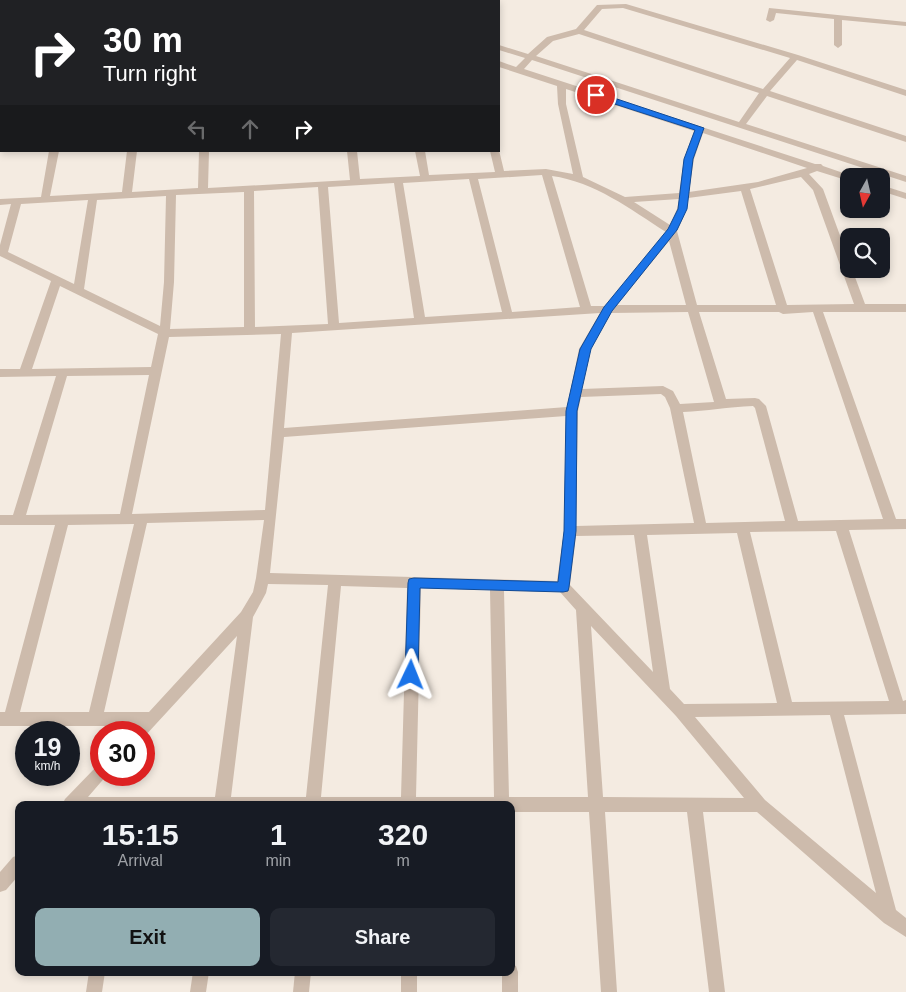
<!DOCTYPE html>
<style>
body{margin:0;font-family:Helvetica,sans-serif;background:#242831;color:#f1f3f6;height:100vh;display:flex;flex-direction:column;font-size:19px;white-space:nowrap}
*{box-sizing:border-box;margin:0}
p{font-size:16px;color:#9ea1a6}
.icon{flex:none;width:28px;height:28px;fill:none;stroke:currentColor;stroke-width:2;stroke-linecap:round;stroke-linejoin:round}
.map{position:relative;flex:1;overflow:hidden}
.panel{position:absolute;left:15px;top:801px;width:500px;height:175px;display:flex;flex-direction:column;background:#171b24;border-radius:10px;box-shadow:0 2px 8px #0003}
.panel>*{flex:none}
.banner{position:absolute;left:0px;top:0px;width:500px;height:152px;box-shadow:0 2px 8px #0003;background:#202124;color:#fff;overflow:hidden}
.needle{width:32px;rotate:188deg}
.tools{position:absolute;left:840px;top:168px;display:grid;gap:10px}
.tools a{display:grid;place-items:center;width:50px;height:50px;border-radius:10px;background:#171b24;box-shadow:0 2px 8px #0003;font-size:25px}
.speed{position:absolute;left:15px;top:721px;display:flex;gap:10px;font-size:25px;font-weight:700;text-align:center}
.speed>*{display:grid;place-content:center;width:65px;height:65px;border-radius:50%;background:#171b24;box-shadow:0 2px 8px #0003;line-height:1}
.speed small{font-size:12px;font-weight:400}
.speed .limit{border:8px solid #d22;background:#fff;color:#111}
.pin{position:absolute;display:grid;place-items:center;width:42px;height:42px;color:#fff;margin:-21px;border:2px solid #fff;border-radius:50%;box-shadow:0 1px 5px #0007}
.me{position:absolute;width:55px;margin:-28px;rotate:2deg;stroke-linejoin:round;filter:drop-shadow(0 0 4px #0008)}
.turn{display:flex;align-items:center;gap:18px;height:105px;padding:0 20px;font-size:22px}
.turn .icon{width:65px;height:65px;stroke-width:2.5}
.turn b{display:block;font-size:35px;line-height:42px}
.lanes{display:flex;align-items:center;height:48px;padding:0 20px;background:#0003;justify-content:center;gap:25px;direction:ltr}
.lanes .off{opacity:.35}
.eta{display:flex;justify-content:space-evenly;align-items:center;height:85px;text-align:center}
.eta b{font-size:30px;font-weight:600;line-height:35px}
.primary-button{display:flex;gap:10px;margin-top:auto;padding:10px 20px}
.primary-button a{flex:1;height:58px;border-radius:10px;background:#92aeb2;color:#111;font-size:20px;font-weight:600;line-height:58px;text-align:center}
.primary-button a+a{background:#242831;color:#f1f3f6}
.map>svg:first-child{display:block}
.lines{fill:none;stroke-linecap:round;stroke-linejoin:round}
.minor{fill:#cdbbac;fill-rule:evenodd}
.route{fill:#1a73e8;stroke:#114b97}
</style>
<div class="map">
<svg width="906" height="992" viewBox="0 0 906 992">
<rect width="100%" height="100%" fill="#f4ebe1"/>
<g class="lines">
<!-- minor -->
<g class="minor">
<rect x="21" y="0" width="8" height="1"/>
<rect x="148" y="0" width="8" height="1"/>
<polygon points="289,0 300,0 301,1 290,1"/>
<polygon points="339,0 350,0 351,1 340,1"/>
<path d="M626,4L798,55L906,90V96L797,60L770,91L906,136V142L767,96L746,124L906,176V182L532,60L524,69L815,164H821L823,166L852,176H849V181L817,171L809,174L823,189L849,260V269H852L865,304H906V312H823L896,519H906V529L849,530L903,701L906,700V714L844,715L896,910L906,918V937L884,923L757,812H703L725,992H709L687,812H605L617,992H601L589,812H511V805H62L65,799L96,767L101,765V775H107L88,797H215L237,636L144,737V732H133L136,726H0V712H5L55,525H0V515H13L56,376L0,377V369H20L51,281L0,256V245L11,204L0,205V199L41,197L49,151H59L50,196L122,192L127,151H137L132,192L198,188L199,151H209L208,188L350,180L347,151H357L360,179L420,176L415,151H425L429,175L495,172L490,151H499V150L504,171L546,169L573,174L558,104L557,86L499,67V61L516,67L525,58L499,50V45L528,54L547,37L576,29L597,5ZM623,8L790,58L763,89L584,30L602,9ZM579,34L759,93L739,122L536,56L553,41ZM566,89L694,131L684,159L679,193L625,197L583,177L566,104ZM703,133L807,168L758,182L689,192L694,159ZM542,175L580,307L512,312L478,179ZM552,176C595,182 630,209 666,232L605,306H591ZM801,177L813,190L854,304L787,305L750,189ZM469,179L502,312L425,317L403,183ZM394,183L414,318L339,323L328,187ZM318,187L328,324L255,327L254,191ZM741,191L776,305H697L677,231L687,209L688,198ZM244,192V327L170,329L174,282L176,195ZM166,196L164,282L160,326L84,289L97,200ZM679,199L677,209L670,225L634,202ZM88,200L74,284L8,252L21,204ZM669,241L686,305H617ZM60,286L158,334L151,367L32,369ZM688,312L714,402L680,404L673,391L663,386L582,389L591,349L611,313ZM699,312H779L783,314L813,312L883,519L798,521L766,406L759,399L755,398L726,399ZM600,313L579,349L567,407L284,428L292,333ZM281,334L265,510L132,514L169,337ZM149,375L120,514L26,515L67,376ZM661,394L665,397L670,408L694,523L576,526L578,411L581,397ZM753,406L755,408L785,521L706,523L683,412C707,411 728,407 753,406ZM566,416L564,531L557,581L270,573L284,437ZM264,520L256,578L253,592L241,612L149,712H104L147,523ZM134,524L89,712H20L68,525ZM836,531L889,701L792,702L750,532ZM737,533L777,703L684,704L670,689L647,535ZM634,535L653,672L570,585L576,536ZM268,584L328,585L306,797H231L253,617L266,593ZM341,586L407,588L401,797H321ZM421,588L490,590L494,797H416ZM504,591L560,592L576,610L588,797H509ZM591,626L676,716L744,798L603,797ZM830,715L876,893L765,800L695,717Z"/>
<polygon points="769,8 906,22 906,26 842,20 842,45 838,48 834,45 834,19 776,13 774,20 770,22 766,20"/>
<rect x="0" y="77" width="1" height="6"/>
<polygon points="1,97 1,106 0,107 0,98"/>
<polygon points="881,185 906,193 906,199 881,191"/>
<polygon points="19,855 19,875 6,890 0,892 0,872 13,857"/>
<polygon points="511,964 516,966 518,972 518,992 502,992 502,972 511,972"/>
<polygon points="89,972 105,972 102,992 86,992"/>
<polygon points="193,972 209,972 206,992 190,992"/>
<polygon points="295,972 311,972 309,992 293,992"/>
<rect x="401" y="972" width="16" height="20"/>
</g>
</g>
<!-- route -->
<polygon class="route" points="596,92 704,128 693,159 687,209 677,230 612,311 591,349 577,411 576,531 569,587 568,591 563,592 420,588 418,675 416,679 411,680 407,679 405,675 408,583 409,579 414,578 558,582 564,531 566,411 580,349 604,307 668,229 678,209 684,159 695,130 593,97 593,93"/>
</svg>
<div class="tools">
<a><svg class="needle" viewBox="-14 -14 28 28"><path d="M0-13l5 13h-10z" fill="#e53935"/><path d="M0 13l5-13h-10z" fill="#9ea1a6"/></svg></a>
<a><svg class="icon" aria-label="search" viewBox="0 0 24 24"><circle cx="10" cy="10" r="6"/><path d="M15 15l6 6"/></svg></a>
</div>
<div class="speed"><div>19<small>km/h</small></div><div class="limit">30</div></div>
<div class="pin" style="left:596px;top:95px;background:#d93025"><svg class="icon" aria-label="arrive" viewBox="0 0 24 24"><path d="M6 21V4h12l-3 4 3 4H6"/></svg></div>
<svg class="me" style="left:411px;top:675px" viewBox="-20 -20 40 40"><path d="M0-17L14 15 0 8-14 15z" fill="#1a73e8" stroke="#fff" stroke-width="4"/></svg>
<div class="banner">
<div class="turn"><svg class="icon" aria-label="right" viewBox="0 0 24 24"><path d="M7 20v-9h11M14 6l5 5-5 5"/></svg><div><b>30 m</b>Turn right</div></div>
<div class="lanes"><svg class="icon off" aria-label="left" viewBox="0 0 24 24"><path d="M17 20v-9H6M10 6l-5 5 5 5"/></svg><svg class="icon off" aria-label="ahead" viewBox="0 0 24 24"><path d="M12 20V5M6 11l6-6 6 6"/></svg><svg class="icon" aria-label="right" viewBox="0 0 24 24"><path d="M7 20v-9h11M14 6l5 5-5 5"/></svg></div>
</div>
<section class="panel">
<div class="eta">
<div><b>15:15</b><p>Arrival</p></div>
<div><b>1</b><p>min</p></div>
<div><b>320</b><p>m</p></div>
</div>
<div class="primary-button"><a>Exit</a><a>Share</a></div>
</section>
</div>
